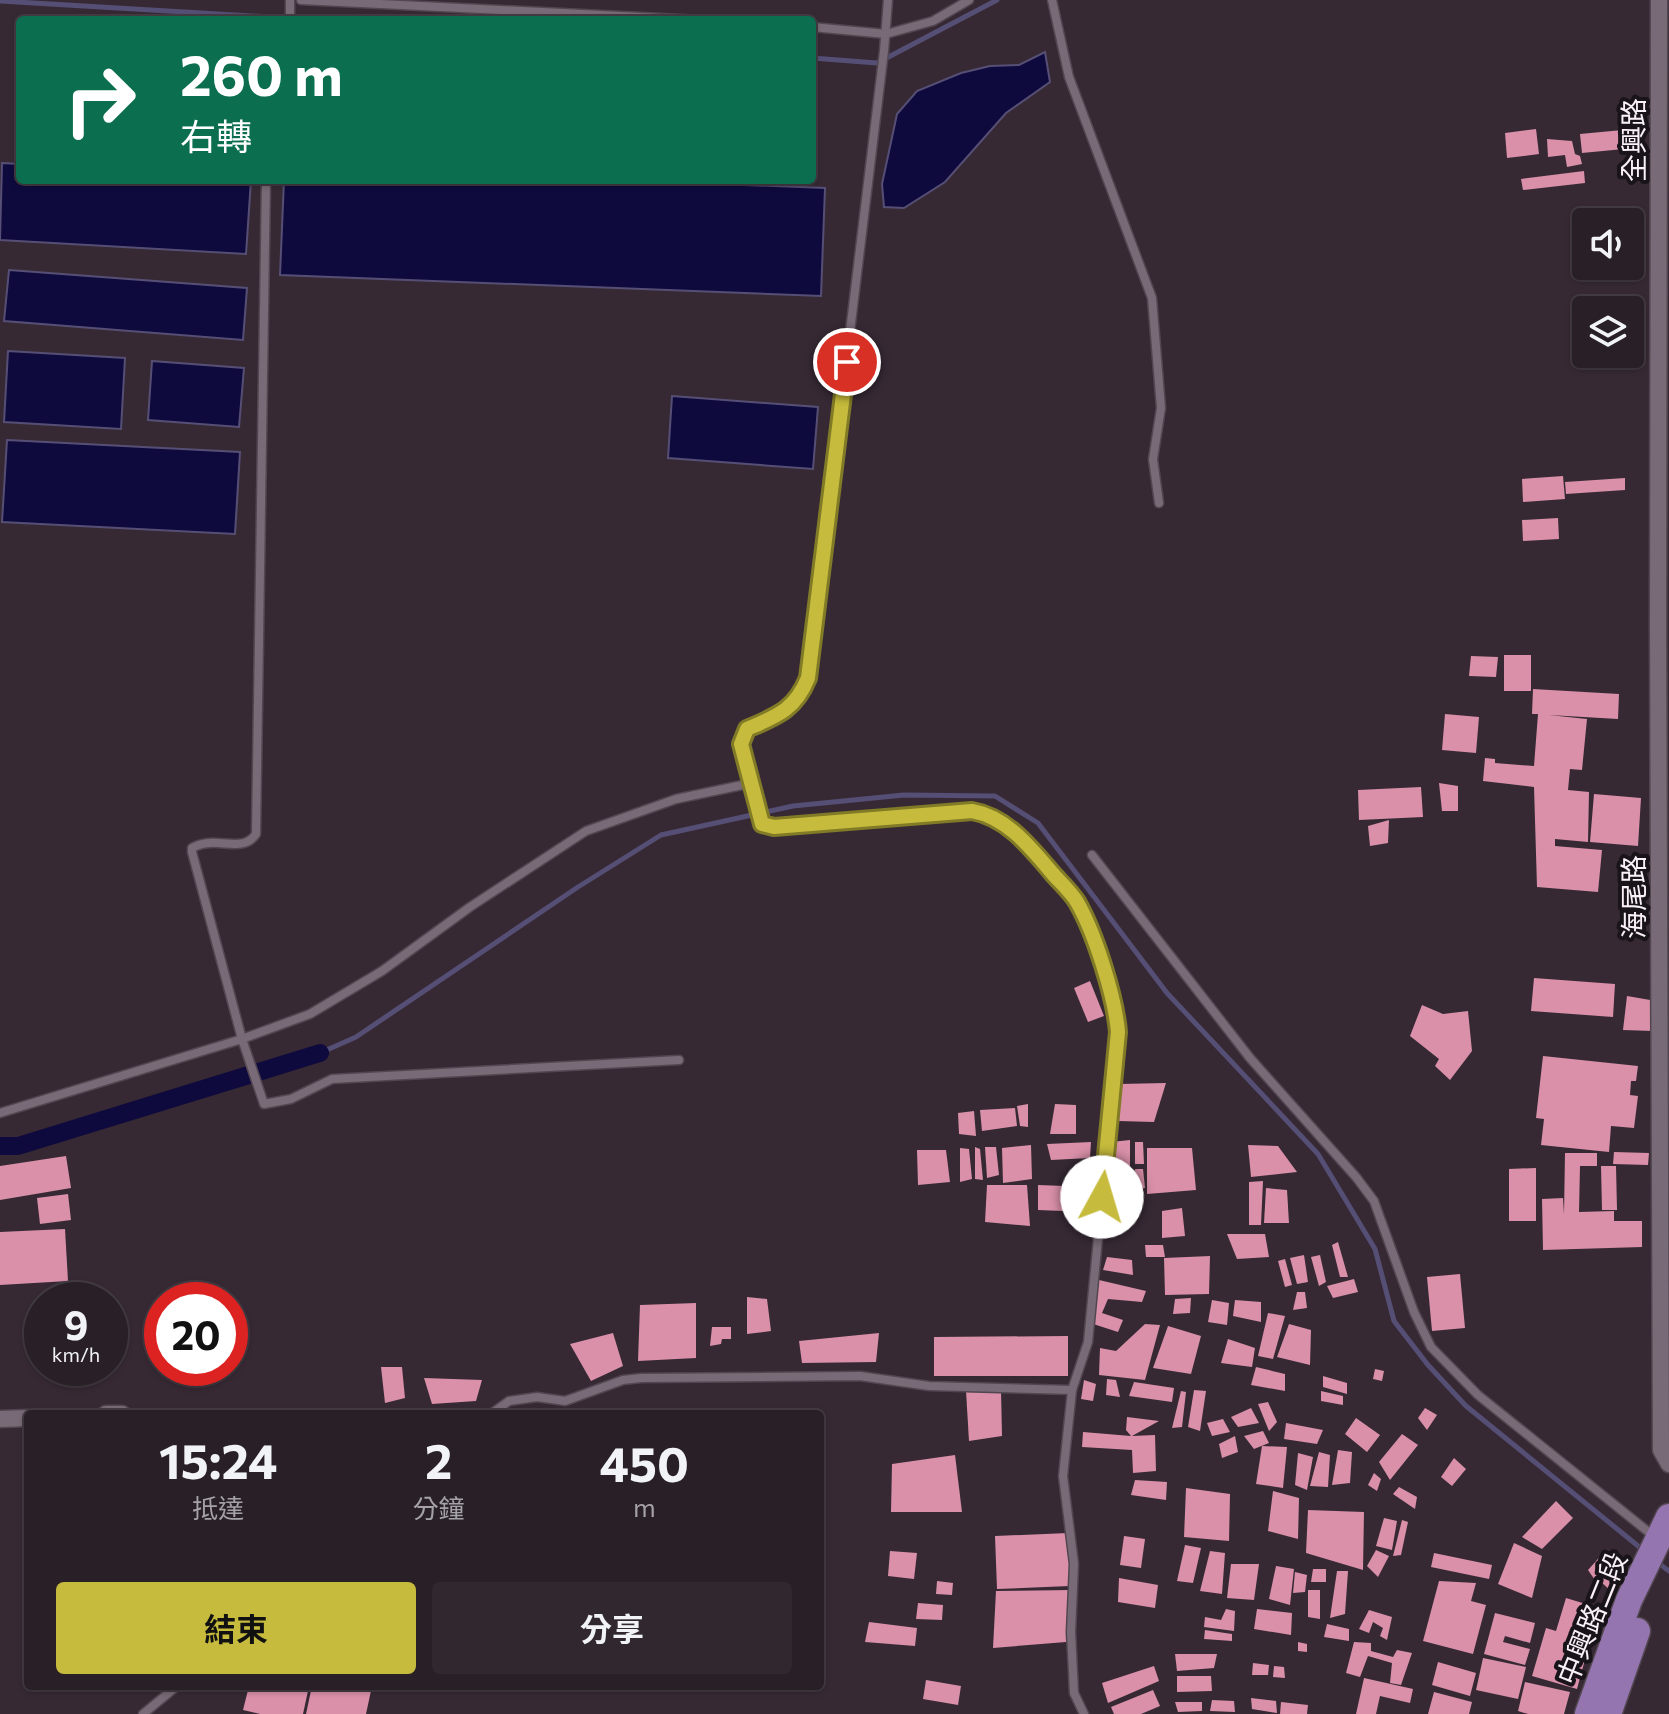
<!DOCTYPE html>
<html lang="zh-TW">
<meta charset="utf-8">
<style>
body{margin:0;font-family:Commissioner,"Noto Sans TC",sans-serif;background:#30272f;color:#f1f3f6;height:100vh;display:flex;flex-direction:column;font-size:30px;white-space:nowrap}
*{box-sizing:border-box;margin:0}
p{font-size:26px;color:#a5a2a7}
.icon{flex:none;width:44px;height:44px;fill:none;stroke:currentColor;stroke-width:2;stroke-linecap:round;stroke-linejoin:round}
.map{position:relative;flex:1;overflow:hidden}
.sheet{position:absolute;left:24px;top:1410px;width:800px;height:280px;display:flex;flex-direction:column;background:#281f27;border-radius:8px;box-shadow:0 2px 6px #0004,0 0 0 2px #443d44}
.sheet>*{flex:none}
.top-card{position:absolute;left:16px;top:16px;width:800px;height:168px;border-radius:8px;box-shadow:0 2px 6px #0004,0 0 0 2px #443d44;background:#0b6e4f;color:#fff;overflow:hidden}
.tools{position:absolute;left:1572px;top:208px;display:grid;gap:16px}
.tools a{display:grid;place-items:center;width:72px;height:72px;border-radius:8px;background:#281f27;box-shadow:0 2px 6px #0004,0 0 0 2px #443d44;font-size:40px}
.speed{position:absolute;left:24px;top:1282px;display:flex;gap:16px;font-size:40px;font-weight:700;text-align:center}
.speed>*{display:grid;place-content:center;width:104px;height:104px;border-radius:50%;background:#281f27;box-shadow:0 2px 6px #0004,0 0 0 2px #443d44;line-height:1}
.speed small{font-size:20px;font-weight:400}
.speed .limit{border:12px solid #d22;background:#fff;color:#111}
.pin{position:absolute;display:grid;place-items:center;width:68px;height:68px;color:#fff;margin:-34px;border:4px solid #fff;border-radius:50%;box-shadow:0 2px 8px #0007}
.me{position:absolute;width:88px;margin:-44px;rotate:6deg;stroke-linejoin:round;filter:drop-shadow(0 0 6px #0008)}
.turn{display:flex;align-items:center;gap:28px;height:168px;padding:0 32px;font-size:36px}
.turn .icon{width:104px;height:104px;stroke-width:2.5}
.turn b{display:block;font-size:56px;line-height:68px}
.eta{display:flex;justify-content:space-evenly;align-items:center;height:136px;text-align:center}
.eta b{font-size:48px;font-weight:700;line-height:56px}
.button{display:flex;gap:16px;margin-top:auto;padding:16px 32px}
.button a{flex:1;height:92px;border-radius:8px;background:#c6bb3c;color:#111;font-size:32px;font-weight:700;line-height:92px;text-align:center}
.button a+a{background:#30272f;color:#f1f3f6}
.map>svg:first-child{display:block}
.water{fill:#0f0a3d;stroke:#564f75;stroke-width:2}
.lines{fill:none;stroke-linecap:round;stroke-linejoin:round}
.stream{stroke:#564f75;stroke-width:5}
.canal{stroke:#0f0a3d;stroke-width:18}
.building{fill:#d990a8}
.service-casing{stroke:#524750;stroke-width:11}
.minor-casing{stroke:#524750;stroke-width:19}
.primary-casing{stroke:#524750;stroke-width:29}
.service{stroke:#786a76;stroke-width:8}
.minor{stroke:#786a76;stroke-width:16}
.primary{stroke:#9575b0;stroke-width:26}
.route-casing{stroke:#817a27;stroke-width:20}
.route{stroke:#c6bb3c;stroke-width:14}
.labels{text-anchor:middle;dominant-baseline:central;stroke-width:8;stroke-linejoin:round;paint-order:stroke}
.street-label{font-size:28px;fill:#faf1f8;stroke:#191419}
</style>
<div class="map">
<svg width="1669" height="1714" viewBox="0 0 1669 1714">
<rect width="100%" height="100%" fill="#362934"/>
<!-- water -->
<g class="water">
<polygon points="1045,52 1050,82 1006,113 945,182 904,208 884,207 882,184 897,114 917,91 961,73 990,66 1019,65"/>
<polygon points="2,163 20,164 20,180 251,180 246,254 0,240"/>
<polygon points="284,180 615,180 825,188 821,296 280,275"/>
<polygon points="9,270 247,288 243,340 4,321"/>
<polygon points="8,351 125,358 121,429 4,422"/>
<polygon points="152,361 244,368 239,427 148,420"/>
<polygon points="672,396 818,407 813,469 668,458"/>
<polygon points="7,440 240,452 235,534 2,522"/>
</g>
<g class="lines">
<!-- stream -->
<g class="stream">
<polyline points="0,1 319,20"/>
<polyline points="812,58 877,63 997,0"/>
<polyline points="320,1053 356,1037 578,887 661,835 793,806 904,795 995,796 1038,823 1167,993 1318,1154 1375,1249 1394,1321 1428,1365 1466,1406 1643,1550"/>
<polyline points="1657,1562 1669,1571"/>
</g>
<!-- canal -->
<polyline class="canal" points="0,1146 18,1146 320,1053"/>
</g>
<!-- building -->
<g class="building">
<polygon points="1536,129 1539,154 1507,158 1505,133"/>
<polygon points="1633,129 1634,148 1582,153 1580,134"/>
<polygon points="1547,139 1572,141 1575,154 1580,156 1582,164 1567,167 1565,155 1548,157"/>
<polygon points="1584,171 1585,183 1523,190 1521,179"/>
<polygon points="1563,476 1565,499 1523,502 1522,479"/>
<polygon points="1625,478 1625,490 1566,494 1565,482"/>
<polygon points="1558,518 1559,539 1523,541 1522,520"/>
<rect x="1504" y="655" width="27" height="36"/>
<polygon points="1471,656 1498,657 1496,677 1469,676"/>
<polygon points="1533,689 1619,694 1618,719 1549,715 1587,719 1582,770 1570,769 1568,790 1589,792 1588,842 1555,839 1555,846 1602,850 1598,892 1537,887 1534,787 1483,781 1485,758 1495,759 1495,763 1534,766 1538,714 1532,714"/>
<polygon points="1445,714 1479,717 1476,753 1442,750"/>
<polygon points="1439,783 1458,786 1458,811 1442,811"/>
<polygon points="1421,787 1423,817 1359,820 1358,790"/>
<polygon points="1594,794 1641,798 1638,846 1590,842"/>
<polygon points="1389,820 1388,843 1370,846 1368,826"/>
<polygon points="1534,978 1615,984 1613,1017 1531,1011"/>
<polygon points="1090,981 1104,1016 1088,1022 1074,988"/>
<polygon points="1627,996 1656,1001 1653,1031 1623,1030"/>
<polygon points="1422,1005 1443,1014 1468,1011 1472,1051 1450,1080 1435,1066 1439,1059 1410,1036"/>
<polygon points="1543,1056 1638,1066 1636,1081 1631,1081 1630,1095 1638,1096 1634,1128 1611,1126 1609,1152 1541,1145 1544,1119 1536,1118"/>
<polygon points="1166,1083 1154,1122 1118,1121 1119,1084"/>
<polygon points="1028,1104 1028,1127 1020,1126 1017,1106"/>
<polygon points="1055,1104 1076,1105 1076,1134 1050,1134"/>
<polygon points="1015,1108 1017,1126 982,1131 980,1110"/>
<polygon points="974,1111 976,1136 959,1134 958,1113"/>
<polygon points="1130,1140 1130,1168 1109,1167 1111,1142"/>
<polygon points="1091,1142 1090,1158 1051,1160 1047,1144"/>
<polygon points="1135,1142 1143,1142 1144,1164 1135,1164"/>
<polygon points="1031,1145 1032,1179 1003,1183 1002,1148"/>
<polygon points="1248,1145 1278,1146 1297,1172 1251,1177"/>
<polygon points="975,1147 980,1149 983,1180 975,1179"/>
<polygon points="985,1147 996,1147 999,1175 987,1178"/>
<polygon points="960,1148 969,1149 972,1179 960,1182"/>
<polygon points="1147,1148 1192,1148 1196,1190 1147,1194"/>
<polygon points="917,1150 946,1150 950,1182 918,1185"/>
<polygon points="1614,1152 1649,1153 1648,1165 1613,1164"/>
<polygon points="1565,1153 1597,1153 1597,1166 1580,1166 1579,1212 1614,1211 1614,1221 1642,1221 1642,1247 1543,1250 1542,1199 1563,1198 1564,1214"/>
<polygon points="66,1156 71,1188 0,1200 0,1166"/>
<polygon points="1601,1166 1616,1166 1617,1210 1602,1210"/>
<polygon points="1536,1168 1536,1221 1509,1221 1509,1169"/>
<polygon points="1135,1169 1143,1169 1145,1188 1136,1190"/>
<polygon points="1263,1181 1261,1225 1249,1225 1249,1182"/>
<polygon points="987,1185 1027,1185 1030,1226 985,1222"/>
<polygon points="1038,1185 1065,1186 1063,1211 1038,1210"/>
<polygon points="1266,1188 1287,1190 1289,1223 1264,1223"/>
<polygon points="68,1194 71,1220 40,1224 37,1198"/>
<polygon points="1182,1208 1185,1236 1162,1238 1162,1211"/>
<polygon points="65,1229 68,1281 0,1285 0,1232"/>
<polygon points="1227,1234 1265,1234 1269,1257 1237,1259"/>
<polygon points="1338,1242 1348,1277 1340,1277 1332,1245"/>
<polygon points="1145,1245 1163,1245 1165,1257 1146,1257"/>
<polygon points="1304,1255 1308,1282 1297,1284 1290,1258"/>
<polygon points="1320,1255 1326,1282 1319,1286 1311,1257"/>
<polygon points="1210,1256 1209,1294 1165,1295 1164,1258"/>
<polygon points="1107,1257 1132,1260 1133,1275 1103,1270"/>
<polygon points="1285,1259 1292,1285 1285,1287 1278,1261"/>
<polygon points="1460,1274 1465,1328 1432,1331 1427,1277"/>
<polygon points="1354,1279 1358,1292 1333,1298 1327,1286"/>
<polygon points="1099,1280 1146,1291 1142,1302 1108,1299 1102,1313 1123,1320 1118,1332 1087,1322"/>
<polygon points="1297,1292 1305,1292 1307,1308 1293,1310"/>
<polygon points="747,1297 767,1299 771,1331 747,1334"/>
<polygon points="1191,1298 1190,1313 1173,1314 1175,1299"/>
<polygon points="1212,1300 1229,1303 1227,1325 1208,1322"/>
<polygon points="1235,1300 1261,1302 1261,1322 1233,1316"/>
<polygon points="696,1303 696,1358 638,1361 640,1305"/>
<polygon points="1268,1313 1285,1316 1273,1359 1258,1356"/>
<polygon points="1145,1324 1160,1325 1145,1380 1099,1375 1100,1348 1116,1351"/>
<polygon points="1289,1324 1311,1330 1310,1365 1277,1357"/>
<polygon points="1168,1326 1201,1336 1191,1374 1153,1368"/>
<polygon points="712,1327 731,1327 731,1339 722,1339 721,1344 710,1346"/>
<polygon points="613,1333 623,1366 591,1381 570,1344"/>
<polygon points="879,1333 876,1362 802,1363 799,1341"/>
<polygon points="1068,1336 1068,1376 934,1376 934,1337"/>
<polygon points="1228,1339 1255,1348 1252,1367 1221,1363"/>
<polygon points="381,1367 402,1367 405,1398 385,1403"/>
<polygon points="1256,1367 1285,1374 1285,1391 1251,1385"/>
<polygon points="1375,1369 1384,1371 1382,1381 1373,1379"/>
<polygon points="1323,1376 1347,1383 1347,1394 1323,1387"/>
<polygon points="424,1378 482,1380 476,1401 432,1404"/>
<polygon points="1107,1379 1116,1380 1120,1397 1106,1395"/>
<polygon points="1084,1380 1096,1384 1093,1401 1081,1399"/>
<polygon points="1134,1382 1174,1388 1172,1402 1129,1396"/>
<polygon points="1001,1390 1002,1436 969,1441 966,1391"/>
<polygon points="1194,1390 1206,1391 1200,1431 1188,1427"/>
<polygon points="1181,1391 1186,1392 1182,1427 1172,1428"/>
<polygon points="1321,1391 1343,1396 1343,1405 1321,1401"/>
<polygon points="1268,1402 1277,1422 1269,1431 1258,1404"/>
<polygon points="1251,1408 1259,1423 1238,1427 1231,1417"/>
<polygon points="1425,1408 1437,1415 1427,1430 1418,1418"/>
<polygon points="1127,1417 1159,1421 1132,1436 1155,1435 1156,1471 1133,1473 1132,1450 1082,1447 1083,1432 1131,1436 1126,1430"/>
<polygon points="1356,1418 1380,1435 1367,1452 1345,1434"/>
<polygon points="1223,1419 1230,1432 1212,1436 1207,1423"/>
<polygon points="1286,1423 1323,1430 1317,1444 1284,1439"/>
<polygon points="1263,1431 1269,1443 1254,1449 1244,1436"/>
<polygon points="1402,1434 1418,1445 1390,1480 1379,1462"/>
<polygon points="1235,1436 1238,1452 1222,1458 1219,1444"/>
<polygon points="1262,1446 1287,1447 1283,1488 1256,1484"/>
<polygon points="1338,1450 1352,1452 1350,1483 1332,1485"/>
<polygon points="1319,1452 1330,1455 1328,1487 1310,1486"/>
<polygon points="1298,1453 1313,1457 1307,1490 1295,1485"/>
<polygon points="955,1455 962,1512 891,1512 892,1464"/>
<polygon points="1454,1458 1466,1469 1452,1486 1441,1477"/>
<polygon points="1374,1473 1381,1479 1377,1491 1368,1485"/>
<polygon points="1135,1480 1167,1482 1166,1500 1131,1495"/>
<polygon points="1399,1487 1417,1497 1415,1509 1393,1494"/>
<polygon points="1186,1488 1230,1494 1229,1541 1184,1537"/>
<polygon points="1273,1491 1299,1498 1298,1539 1268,1531"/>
<polygon points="1556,1501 1573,1518 1542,1549 1522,1537"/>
<polygon points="1308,1510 1364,1512 1363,1570 1306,1553"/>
<polygon points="1384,1518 1397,1521 1392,1550 1376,1546"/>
<polygon points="1402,1520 1408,1522 1401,1555 1393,1556"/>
<polygon points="1068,1533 1070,1586 997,1589 995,1536"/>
<polygon points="1124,1536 1145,1539 1141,1568 1120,1565"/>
<polygon points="1514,1543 1542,1556 1532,1598 1498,1584"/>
<polygon points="1185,1545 1201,1548 1193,1583 1177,1581"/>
<polygon points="1376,1550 1389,1556 1378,1577 1367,1566"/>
<polygon points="890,1551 917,1553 914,1579 888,1576"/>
<polygon points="1210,1551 1225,1553 1222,1594 1200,1591"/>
<polygon points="1605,1551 1616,1559 1597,1583 1588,1570"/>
<polygon points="1434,1553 1492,1565 1489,1579 1431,1567"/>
<polygon points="1617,1561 1623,1566 1612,1592 1600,1581"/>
<polygon points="1231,1564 1259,1564 1254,1600 1227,1598"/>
<polygon points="1276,1566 1294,1569 1290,1605 1269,1599"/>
<polygon points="1313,1569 1326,1569 1326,1582 1311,1582"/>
<polygon points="1337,1571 1348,1571 1345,1614 1330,1618"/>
<polygon points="1295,1572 1307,1575 1305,1592 1293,1593"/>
<polygon points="1119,1578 1158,1585 1155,1608 1118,1602"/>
<polygon points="937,1581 953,1583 952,1595 936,1594"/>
<polygon points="1439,1581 1476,1583 1471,1601 1486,1605 1473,1654 1423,1641"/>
<polygon points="1071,1590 1066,1642 993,1648 996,1591"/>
<polygon points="1308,1590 1320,1590 1320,1619 1308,1617"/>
<polygon points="1566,1598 1599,1608 1577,1689 1532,1676 1546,1628 1556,1631"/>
<polygon points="918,1603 943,1605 942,1620 916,1619"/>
<polygon points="1226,1609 1235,1611 1234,1631 1204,1627 1205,1617 1221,1620"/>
<polygon points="1257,1609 1292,1613 1291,1635 1254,1629"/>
<polygon points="1369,1610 1392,1617 1387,1640 1380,1636 1383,1628 1373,1622 1369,1633 1359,1629"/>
<polygon points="1495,1613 1535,1623 1530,1643 1505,1636 1503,1642 1530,1649 1525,1665 1484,1654"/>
<polygon points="869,1622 917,1628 915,1646 865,1642"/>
<polygon points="1327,1624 1349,1629 1349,1641 1324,1637"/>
<polygon points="1205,1630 1232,1634 1232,1641 1204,1639"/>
<polygon points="1298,1642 1307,1644 1307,1652 1298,1651"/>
<polygon points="1354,1642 1371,1643 1371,1651 1393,1657 1397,1650 1412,1653 1401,1685 1390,1683 1392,1663 1368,1656 1360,1677 1346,1673"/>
<polygon points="1175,1654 1217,1654 1214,1668 1177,1671"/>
<polygon points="1483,1658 1526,1667 1518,1699 1476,1690"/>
<polygon points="1438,1662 1476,1673 1470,1696 1432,1685"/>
<polygon points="1253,1663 1269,1665 1268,1675 1252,1675"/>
<polygon points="1154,1666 1159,1681 1108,1703 1102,1683"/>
<polygon points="1274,1666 1284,1667 1285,1678 1273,1677"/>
<polygon points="1177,1676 1211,1676 1212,1691 1177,1692"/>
<polygon points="1364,1678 1413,1689 1410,1703 1380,1696 1376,1714 1356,1714"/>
<polygon points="926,1680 961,1686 958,1705 923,1699"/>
<polygon points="1525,1682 1570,1692 1564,1714 1528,1714 1518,1711"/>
<polygon points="249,1686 309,1686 303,1714 260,1714 243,1710"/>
<polygon points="312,1686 372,1686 366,1714 306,1714"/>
<polygon points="1153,1690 1160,1706 1141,1714 1114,1714 1111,1707"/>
<polygon points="1434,1692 1472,1702 1469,1714 1428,1714"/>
<polygon points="1251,1698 1276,1701 1277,1713 1252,1709"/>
<polygon points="1212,1700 1234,1701 1235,1712 1210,1711"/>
<polygon points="1175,1702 1202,1702 1202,1711 1178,1712"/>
<polygon points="1281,1702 1308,1705 1307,1714 1280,1714"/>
</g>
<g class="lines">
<!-- service casing -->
<g class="service-casing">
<g id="service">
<polyline points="301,0 700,20"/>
<path d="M888,0L884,51L808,678C795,710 777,716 747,729L741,744L762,824L774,827L972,811C1008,817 1031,848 1053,874C1061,883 1071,892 1077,902C1095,933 1115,997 1118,1032L1088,1342L1072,1390"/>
<polyline points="1052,0 1069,77 1152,298 1161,408 1153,459 1159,503"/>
<polyline points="290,20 290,0"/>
<polyline points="812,27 886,34 933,21 969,0"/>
<path d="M266,180L256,834C242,855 216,834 192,848V852L242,1039L264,1104L291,1099L332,1079L679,1060"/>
<polyline points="1092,855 1250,1058 1356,1177 1374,1201 1414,1312 1431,1347 1478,1395 1656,1538"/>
<polyline points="0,1113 242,1039 310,1014 382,971 470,907 586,831 676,799 752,783"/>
<polyline points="491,1414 509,1401 537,1397 565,1401 623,1380 641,1378 860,1376 929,1386 1072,1390 1063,1476 1074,1564 1071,1632 1074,1693 1084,1714"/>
<polyline points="143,1714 177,1686"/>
</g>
</g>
<!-- minor casing -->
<g class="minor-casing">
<g id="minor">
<polyline points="1659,0 1658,626 1661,1450 1669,1464"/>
<polyline points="106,1414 122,1414"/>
<polyline points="0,1419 28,1418"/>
</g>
</g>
<!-- primary casing -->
<g class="primary-casing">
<g id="primary">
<polyline points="1588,1714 1629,1600 1669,1517"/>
<polyline points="1608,1714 1637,1631"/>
</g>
</g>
<!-- service -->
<use href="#service" class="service"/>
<!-- minor -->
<use href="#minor" class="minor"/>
<!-- primary -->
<use href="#primary" class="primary"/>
</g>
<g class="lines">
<!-- route casing -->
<g class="route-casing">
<path id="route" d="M847,362L808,678C795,710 777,716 747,729L741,744L762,824L774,827L972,811C1007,817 1031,848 1053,874C1061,883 1071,892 1077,902C1095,933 1115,997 1118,1032L1102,1197"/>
</g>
<!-- route -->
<use href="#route" class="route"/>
</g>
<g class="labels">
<!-- street labels -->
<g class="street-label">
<text transform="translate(1633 140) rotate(-90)">全興路</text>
<text transform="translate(1633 897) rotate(-90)">海尾路</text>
<text transform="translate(1591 1618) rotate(-68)">中興路二段</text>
</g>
</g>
</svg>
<div class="tools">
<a><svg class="icon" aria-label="sound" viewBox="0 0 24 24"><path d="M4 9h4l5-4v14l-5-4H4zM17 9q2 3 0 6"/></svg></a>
<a><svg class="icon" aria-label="layers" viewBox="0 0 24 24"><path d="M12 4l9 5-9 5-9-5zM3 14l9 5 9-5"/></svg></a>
</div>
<div class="speed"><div>9<small>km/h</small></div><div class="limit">20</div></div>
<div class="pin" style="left:847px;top:362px;background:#d93025"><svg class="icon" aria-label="arrive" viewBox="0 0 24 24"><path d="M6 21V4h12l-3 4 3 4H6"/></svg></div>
<svg class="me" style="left:1102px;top:1197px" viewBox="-20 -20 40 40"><circle r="19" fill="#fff"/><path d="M0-13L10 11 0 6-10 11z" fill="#c6bb3c"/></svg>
<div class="top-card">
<div class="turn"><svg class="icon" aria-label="right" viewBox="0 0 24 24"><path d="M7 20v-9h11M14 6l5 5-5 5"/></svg><div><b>260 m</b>右轉</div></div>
</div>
<section class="sheet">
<div class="eta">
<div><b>15:24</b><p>抵達</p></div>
<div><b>2</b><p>分鐘</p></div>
<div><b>450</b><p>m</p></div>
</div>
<div class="button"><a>結束</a><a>分享</a></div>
</section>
</div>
